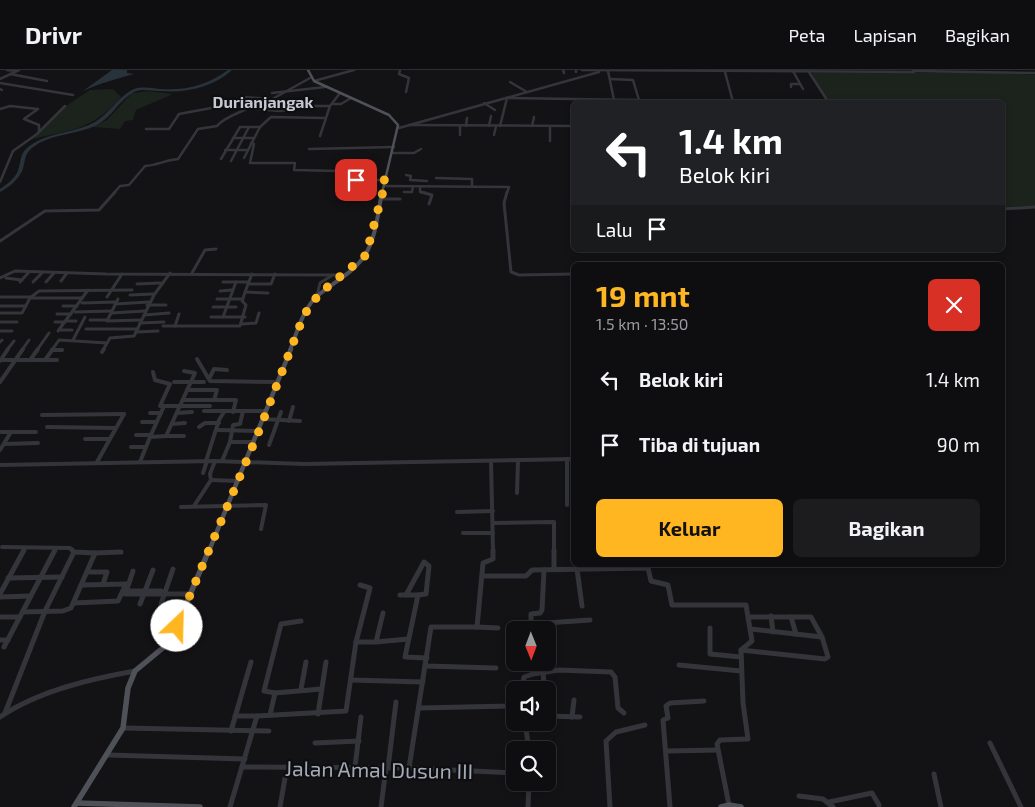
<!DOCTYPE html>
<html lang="id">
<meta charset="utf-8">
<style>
body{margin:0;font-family:"Exo 2",sans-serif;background:#1c1c1e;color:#f1f3f6;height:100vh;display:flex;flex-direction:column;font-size:19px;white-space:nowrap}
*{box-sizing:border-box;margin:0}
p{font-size:16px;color:#9b9c9f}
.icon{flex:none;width:28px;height:28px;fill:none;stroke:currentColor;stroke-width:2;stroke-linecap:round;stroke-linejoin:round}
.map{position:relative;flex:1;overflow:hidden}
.sheet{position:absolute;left:571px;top:192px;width:434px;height:305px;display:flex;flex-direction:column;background:#0e0e10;border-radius:8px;box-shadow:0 2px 8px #0003,0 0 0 1px #2e2e30}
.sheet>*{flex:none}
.banner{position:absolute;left:571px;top:30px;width:434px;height:152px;border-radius:8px;box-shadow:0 2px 8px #0003,0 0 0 1px #2e2e30;background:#202124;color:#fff;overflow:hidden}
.needle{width:32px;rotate:179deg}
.buttons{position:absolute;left:506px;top:551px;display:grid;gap:10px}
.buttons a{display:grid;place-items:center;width:50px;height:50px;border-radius:8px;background:#0e0e10;box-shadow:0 2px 8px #0003,0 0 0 1px #2e2e30;font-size:25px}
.pin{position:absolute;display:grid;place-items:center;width:42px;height:42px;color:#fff;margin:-21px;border-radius:10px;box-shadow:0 2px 8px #0006}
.me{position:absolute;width:55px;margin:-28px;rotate:24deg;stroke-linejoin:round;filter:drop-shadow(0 0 4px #0008)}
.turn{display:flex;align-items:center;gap:18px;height:105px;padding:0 25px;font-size:22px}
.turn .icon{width:65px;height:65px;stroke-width:2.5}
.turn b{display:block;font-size:35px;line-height:42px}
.then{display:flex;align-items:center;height:48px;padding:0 25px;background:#0003;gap:10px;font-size:19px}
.round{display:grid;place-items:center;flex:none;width:52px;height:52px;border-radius:8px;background:#1c1c1e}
.overview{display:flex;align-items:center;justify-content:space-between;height:85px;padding:0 25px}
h1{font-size:30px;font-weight:700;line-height:38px;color:#ffb621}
.button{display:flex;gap:10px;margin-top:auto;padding:10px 25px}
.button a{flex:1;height:58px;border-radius:8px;background:#ffb621;color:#111;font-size:20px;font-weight:700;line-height:58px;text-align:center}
.button a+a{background:#1c1c1e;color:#f1f3f6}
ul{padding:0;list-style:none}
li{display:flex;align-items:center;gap:15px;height:65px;padding:0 25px}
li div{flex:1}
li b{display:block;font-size:19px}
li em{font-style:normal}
header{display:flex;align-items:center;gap:30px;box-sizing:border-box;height:70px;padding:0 25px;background:#0e0e10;border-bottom:1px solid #2e2e30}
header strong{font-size:24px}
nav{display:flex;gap:28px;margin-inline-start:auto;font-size:18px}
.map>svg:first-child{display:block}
.green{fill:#1b231c}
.water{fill:#28323a}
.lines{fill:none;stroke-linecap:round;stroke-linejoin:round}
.river{fill:#28323a;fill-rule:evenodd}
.minor-far3{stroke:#34353a;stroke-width:2.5}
.minor-far2{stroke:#34353a;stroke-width:3}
.minor-far1{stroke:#34353a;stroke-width:4}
.minor{stroke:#34353a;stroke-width:5}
.major-far3{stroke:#4f5159;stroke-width:2.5}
.major-far2{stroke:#4f5159;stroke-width:4}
.major-far1{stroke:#4f5159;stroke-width:4.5}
.major{stroke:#4f5159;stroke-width:5.5}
.route{stroke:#ffb621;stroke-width:9;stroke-dasharray:0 16.2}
.labels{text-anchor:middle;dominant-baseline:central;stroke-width:4.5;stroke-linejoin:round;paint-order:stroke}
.far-quarter-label{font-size:16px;font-weight:bold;fill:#c5c8d2;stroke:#0e0e10}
.near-street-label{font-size:21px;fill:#a3a9b7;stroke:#0e0e10}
</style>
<header>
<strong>Drivr</strong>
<nav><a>Peta</a><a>Lapisan</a><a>Bagikan</a></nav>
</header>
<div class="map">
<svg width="1035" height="737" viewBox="0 0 1035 737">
<rect width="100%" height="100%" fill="#131315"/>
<!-- green -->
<g class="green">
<polygon points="813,3 1002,3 1035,5 1035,136 1003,137 1002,32 827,32 812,4"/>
<path d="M113,19L121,27C92,60 74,59 33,69L60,40L90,20Z"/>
<polygon points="148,21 173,24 136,40 133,50 125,51 120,59 93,57 107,50 132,23"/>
</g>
<!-- water -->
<path class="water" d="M112,0H127V3L134,4C116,9 100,13 83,21Z"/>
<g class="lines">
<!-- river -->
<path class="river" d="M228,0H232C212,18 186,23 160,21C152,21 142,18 134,22C119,30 112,47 97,55C77,65 51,63 32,78C23,85 26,92 22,101C18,110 8,118 0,122V119C6,115 13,110 17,103C21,95 19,86 26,79C44,62 72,64 93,53C109,45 118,26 134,19C142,16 151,18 160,19C185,21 208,15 228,0Z"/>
<!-- minor-far3 -->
<g class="minor-far3">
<polyline points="7,0 16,1"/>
<polyline points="400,0 399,4 409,8 406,22"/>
<polyline points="563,0 564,3"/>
<polyline points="576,0 576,2"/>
<polyline points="582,0 914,2"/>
<polyline points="608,1 614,30"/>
<polyline points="793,1 803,19"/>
<polyline points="913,1 1035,3"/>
<polyline points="725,2 733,32"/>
<polyline points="809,2 827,30 826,32"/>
<polyline points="10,4 47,11"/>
<polyline points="0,9 19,0"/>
<polyline points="314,11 354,0"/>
<polyline points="510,12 527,22"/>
<polyline points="0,13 73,25"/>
<polyline points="791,17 791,14 800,14"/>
<polyline points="0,19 2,20"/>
<polyline points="272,23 325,17"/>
<polyline points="242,27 270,29"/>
<polyline points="507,28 639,30 633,10 610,9"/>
<polyline points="484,33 495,40"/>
<polyline points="333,34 341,34 351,28"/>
<polyline points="0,39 10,36 38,39 24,49 39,55 39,61"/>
<polyline points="409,55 574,56"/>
<polyline points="460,56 460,65"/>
<polyline points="466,56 467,48"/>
<polyline points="489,56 491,46"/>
<polyline points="500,56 507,28"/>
<polyline points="532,56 534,47"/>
<polyline points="550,56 550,71"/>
<polyline points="399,58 599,2"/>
<polyline points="146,59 169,59 179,44 222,36 280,41 287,40 288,36 330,36"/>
<polyline points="494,65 496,56"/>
<polyline points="320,66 330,36 340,23"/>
<polyline points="233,68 254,68"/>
<polyline points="251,73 254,74 250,93 295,93 294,100 338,101 339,110 385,110"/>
<polyline points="309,79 394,77"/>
<polyline points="225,80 248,80"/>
<polyline points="392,83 414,83 421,79"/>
<polyline points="244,88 260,57 271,47 324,48"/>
<polyline points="221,89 240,57 260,57"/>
<polyline points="231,91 249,57"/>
<polyline points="406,105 411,106 410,110 427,111"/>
<polyline points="436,108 472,109 472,116"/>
<polyline points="0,112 13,81 37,64 65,36"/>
<polyline points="384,116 509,117 507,123"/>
<polyline points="420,116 420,122 426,123"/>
<polyline points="404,122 412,122 413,116"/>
<path d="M114,123L120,116L129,115L145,96C158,95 166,90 178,89L198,59L217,56C227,44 245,43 257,32H267L310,8"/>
</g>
<!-- minor-far2 -->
<g class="minor-far2">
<polyline points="421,122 432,125 429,134"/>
<polyline points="507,122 504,133 511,202 519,205 574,204"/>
<polyline points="381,129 400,129"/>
<polyline points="1002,139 1035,137"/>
<polyline points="0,171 45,141 99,140 115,122"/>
<polyline points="192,203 205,180 216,179"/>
<polyline points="252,204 248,214 271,214 275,204"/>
<polyline points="0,208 15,201 106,204 342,205"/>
<polyline points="6,208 22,210"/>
<polyline points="61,211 67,203"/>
<polyline points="20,212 29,202"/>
<polyline points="33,212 42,203"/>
<polyline points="46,212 54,203"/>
<polyline points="223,212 249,212"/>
<polyline points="137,214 160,213"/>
<polyline points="220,221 232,220"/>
<polyline points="245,222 268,223"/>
<polyline points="130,225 153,224"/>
<polyline points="317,226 320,213 331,206"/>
<polyline points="0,227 32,227"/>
<polyline points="107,227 122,204"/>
<polyline points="30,228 82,228"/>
<polyline points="118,229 107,251 141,250"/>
<polyline points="217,229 243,229"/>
<polyline points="82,233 116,232"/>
<polyline points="115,234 149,232"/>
<polyline points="147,235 166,235"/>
<polyline points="0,236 26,236"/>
<polyline points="63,236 77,236"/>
<polyline points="213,237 236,237"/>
<polyline points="75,242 112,241"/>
<polyline points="0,243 22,243 30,228 39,221 132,220"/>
<polyline points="111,243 145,241"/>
<polyline points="57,244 71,244"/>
<polyline points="144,245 169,243"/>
<polyline points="211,247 245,247"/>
<polyline points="223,247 236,212"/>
<polyline points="90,250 108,250"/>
<polyline points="66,251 76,251"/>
<polyline points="0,252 17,252"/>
<polyline points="55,252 65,252"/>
<polyline points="140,253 164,252"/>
<polyline points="242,254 256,253 259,243"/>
<polyline points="163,256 240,256 246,235 242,231 248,214"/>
<polyline points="175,256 179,244"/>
<polyline points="86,259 138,259"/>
<polyline points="59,260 72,260"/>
<polyline points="0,261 12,261"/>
<polyline points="58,261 88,220"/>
<polyline points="137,262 158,261"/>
<polyline points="73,270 85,247"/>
<polyline points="0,272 2,270"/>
<polyline points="7,280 14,271"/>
<polyline points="22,280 29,270"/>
<polyline points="37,280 49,263"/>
<polyline points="52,280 62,280"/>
<polyline points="52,280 59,270 107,273"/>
<polyline points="103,280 110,268 134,266 154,225 170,203"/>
</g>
<!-- minor-far1 -->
<g class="minor-far1">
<polyline points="52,280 62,280"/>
<polyline points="102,282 104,279"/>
<polyline points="197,289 210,311 277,312"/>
<polyline points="0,290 57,290"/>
<polyline points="30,290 38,279"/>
<polyline points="45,290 53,279"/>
<polyline points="0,291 8,279"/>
<polyline points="153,302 155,310 170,314 160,336 210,336"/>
<polyline points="209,309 214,299 227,300"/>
<polyline points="0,312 23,279"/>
<polyline points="174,312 204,312"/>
<polyline points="187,320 217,320 214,330"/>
<polyline points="183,330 236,330 233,342"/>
<polyline points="204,341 266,341"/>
<polyline points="150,343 161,343"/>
<polyline points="177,343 192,342"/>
<polyline points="42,345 124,344"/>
<polyline points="263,349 300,351"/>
<polyline points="289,351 293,337"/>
<polyline points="142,352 156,352"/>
<polyline points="172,354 185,353"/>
<polyline points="47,357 115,358"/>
<polyline points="199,357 205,353 219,353"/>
<polyline points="218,360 259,361"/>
<polyline points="0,362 36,362"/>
<polyline points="136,365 151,365"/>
<polyline points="166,366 184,366"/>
<polyline points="150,367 164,336"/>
<polyline points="85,369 109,369"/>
<polyline points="230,372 254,372"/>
<polyline points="4,374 38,373"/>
<polyline points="269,375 281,342"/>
<polyline points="131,377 145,377"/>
<polyline points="0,380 11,362"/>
<polyline points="567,389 567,435"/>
<polyline points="206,391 219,350 224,342"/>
<polyline points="222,391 230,372 233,355 240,354 243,341"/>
<polyline points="491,391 493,481"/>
<polyline points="97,392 124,344"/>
<polyline points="140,392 150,367 166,366 195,303 184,301"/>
<polyline points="0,395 215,391 304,394 574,389"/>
<polyline points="203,403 207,391"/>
<polyline points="211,410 238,411"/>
<polyline points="517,423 518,390"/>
<polyline points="194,436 211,410 210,404 215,391"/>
<polyline points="181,437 266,435 261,459"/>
<polyline points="457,442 493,441"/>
<polyline points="493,453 554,452 554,481"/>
<polyline points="463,463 493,463"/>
<polyline points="2,477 70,478 73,481"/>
<polyline points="23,481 25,478"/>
<polyline points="54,481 55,479"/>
</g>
<!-- minor -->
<g class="minor">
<polyline points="554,480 554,499"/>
<polyline points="95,483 121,482"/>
<polyline points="577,499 582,536"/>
<polyline points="87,502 107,502 103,514"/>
<polyline points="483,506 526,506 532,500 648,498 651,511 668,515 672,535 746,535 752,571 741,580"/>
<polyline points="8,508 62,507"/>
<polyline points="127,519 133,501"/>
<polyline points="126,521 161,521"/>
<polyline points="0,524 24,480"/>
<polyline points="125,524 192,524"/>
<polyline points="400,525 418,525 405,587 427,588"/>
<polyline points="406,525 424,492 429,496 426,524 418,525"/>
<polyline points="0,527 31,526"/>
<polyline points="74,533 118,531 126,514 82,515"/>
<polyline points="140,534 153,500"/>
<polyline points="161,534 173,499"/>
<polyline points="23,542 63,541 71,538 95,483 74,482 72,480"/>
<polyline points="383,543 376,572 408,569"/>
<polyline points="771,546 773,562"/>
<polyline points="0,547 20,547"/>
<polyline points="791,547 796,564"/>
<polyline points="531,554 590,550"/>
<polyline points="477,557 498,558"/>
<polyline points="710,558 710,584 741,587"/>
<polyline points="751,559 822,567"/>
<polyline points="531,560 531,544 540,543 542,540 544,500"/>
<polyline points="0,570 8,570"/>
<polyline points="356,572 376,572"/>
<polyline points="4,577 55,480"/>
<polyline points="741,580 825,589 828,587 822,567 811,547 749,547"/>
<polyline points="679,595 741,601"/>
<polyline points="425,596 496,598"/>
<polyline points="543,602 544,615 554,619"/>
<polyline points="533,604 559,600 611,602 615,607 618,638 624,643"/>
<polyline points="351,610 423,612"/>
<polyline points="301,619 306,592"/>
<polyline points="522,620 524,607 533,604 533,592"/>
<polyline points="275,623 264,621 281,554 301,551"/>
<polyline points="419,638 515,636"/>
<polyline points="5,643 45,541 74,482"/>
<polyline points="318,644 326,592"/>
<polyline points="270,645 275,623 321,619"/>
<polyline points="235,646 257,646"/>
<polyline points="548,646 580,647"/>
<path d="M0,647C38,621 90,609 135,601"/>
<polyline points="572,647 574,630"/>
<polyline points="525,652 529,680"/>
<polyline points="123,658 269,661"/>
<polyline points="231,661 251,592"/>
<polyline points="315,673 359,671"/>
<polyline points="990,673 1021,737"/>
<polyline points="529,679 551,679"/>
<polyline points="667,681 718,680"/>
<polyline points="108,685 245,689"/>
<polyline points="242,697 409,698 515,703"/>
<polyline points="355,697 361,647"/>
<polyline points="388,698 396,632"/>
<polyline points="409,698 431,557 477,557 483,493 493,489 493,480"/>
<polyline points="934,704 941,737"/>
<polyline points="799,726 823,729 833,737"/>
<polyline points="829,732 872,723 879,735"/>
<polyline points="729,735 717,674 720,670 748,669 743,633 741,580"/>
<polyline points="230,737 257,646 346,641 356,572 370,518 360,515"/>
<polyline points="280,737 285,708"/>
<polyline points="381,737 386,698"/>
<polyline points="528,737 529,712"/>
<polyline points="610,737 606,671 616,662 645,655"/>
<polyline points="670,737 663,650 668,648 666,636 670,633 704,631"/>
</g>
<!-- major-far3 -->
<polyline class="major-far3" points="308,0 314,11 389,45 398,55 382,123"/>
<!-- major-far2 -->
<path class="major-far2" d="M290,280C297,263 302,242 315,228C331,213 353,204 365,185C376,168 378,142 382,122"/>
<!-- major-far1 -->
<polyline class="major-far1" points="209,481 291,279"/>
<!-- major -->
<g class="major">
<polyline points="77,733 200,737"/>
<polyline points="74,737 123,658 128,618 135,601 170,572 209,480"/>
<polyline points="721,737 729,735 741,737"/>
</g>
</g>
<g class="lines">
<!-- route -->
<polyline class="route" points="177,556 259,361 304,245 319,224 366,185 386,110 356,110"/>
</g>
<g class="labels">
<!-- far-quarter labels -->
<g class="far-quarter-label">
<text x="263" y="31">Durianjangak</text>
</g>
<!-- near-street labels -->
<g class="near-street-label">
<text transform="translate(379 699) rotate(1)">Jalan Amal Dusun III</text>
</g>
</g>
</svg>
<div class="buttons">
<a><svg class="needle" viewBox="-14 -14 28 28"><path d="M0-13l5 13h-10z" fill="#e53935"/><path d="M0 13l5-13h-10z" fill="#9b9c9f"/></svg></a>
<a><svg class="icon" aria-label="sound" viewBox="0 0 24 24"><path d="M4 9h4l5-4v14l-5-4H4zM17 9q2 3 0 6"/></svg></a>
<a><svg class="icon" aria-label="search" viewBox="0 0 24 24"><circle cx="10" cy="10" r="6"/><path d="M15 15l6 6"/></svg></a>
</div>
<div class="pin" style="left:356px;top:110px;background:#d93025"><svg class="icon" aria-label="arrive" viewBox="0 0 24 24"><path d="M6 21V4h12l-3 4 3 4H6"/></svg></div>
<svg class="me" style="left:177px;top:556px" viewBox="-20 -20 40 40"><circle r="19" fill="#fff"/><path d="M0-13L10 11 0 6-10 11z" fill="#ffb621"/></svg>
<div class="banner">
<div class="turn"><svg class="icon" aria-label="left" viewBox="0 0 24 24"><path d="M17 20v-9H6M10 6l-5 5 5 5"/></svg><div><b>1.4 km</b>Belok kiri</div></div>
<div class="then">Lalu<svg class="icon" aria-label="arrive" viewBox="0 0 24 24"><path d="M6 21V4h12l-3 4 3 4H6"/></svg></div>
</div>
<section class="sheet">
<div class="overview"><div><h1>19 mnt</h1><p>1.5 km · 13:50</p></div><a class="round" style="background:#d93025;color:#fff"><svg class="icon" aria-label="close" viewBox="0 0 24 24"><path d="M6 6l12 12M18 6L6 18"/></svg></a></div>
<ul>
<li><svg class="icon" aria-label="left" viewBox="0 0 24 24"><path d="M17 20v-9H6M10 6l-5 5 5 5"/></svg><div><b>Belok kiri</b></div><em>1.4 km</em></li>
<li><svg class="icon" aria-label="arrive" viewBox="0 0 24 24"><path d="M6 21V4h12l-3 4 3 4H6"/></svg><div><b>Tiba di tujuan</b></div><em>90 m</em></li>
</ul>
<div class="button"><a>Keluar</a><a>Bagikan</a></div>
</section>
</div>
